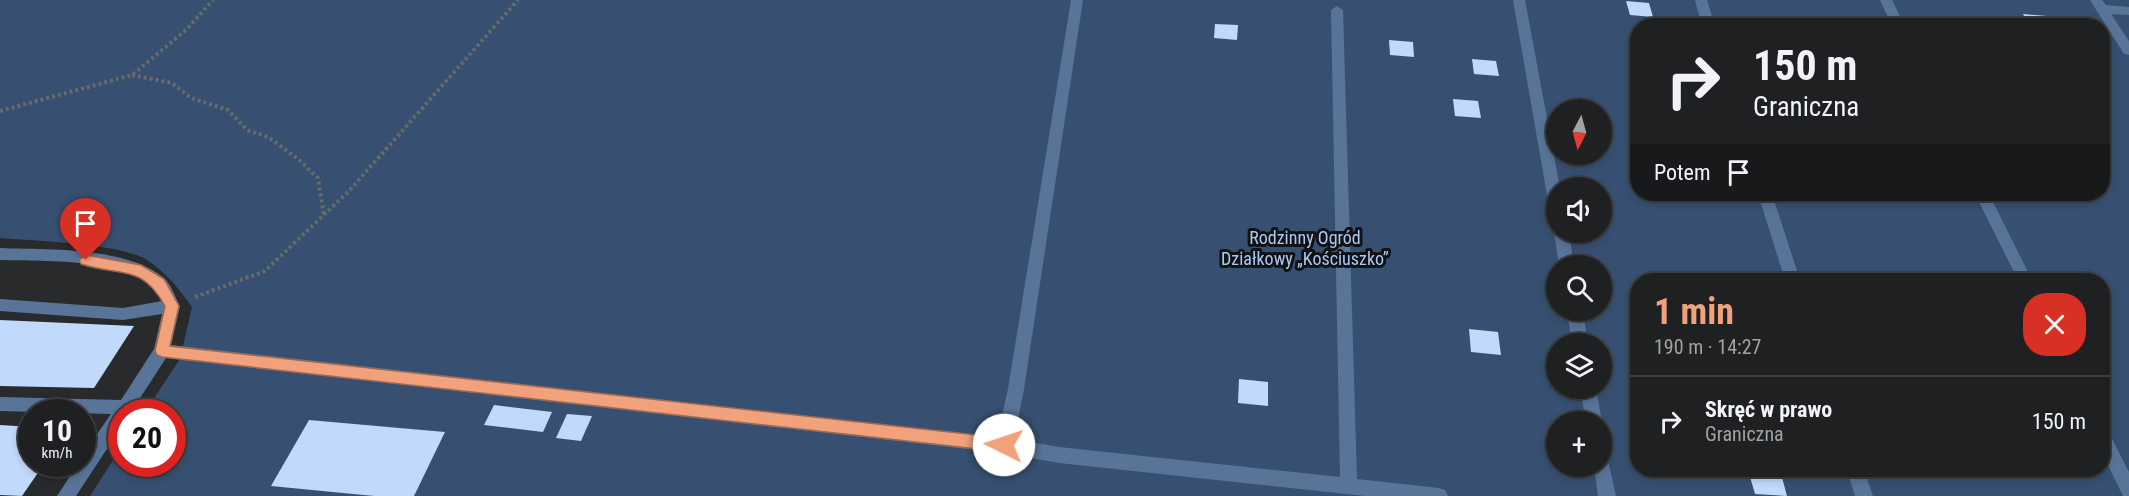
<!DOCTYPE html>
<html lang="pl">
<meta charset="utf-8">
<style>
body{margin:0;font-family:"Roboto Condensed",sans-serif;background:#2b2d2e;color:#f1f3f6;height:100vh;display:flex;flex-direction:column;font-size:22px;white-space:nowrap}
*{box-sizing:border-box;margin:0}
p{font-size:20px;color:#a1a3a5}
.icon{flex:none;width:33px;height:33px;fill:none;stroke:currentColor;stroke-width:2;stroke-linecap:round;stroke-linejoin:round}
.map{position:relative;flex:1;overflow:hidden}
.drawer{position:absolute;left:1630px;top:273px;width:480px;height:204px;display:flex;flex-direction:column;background:#1e2021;border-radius:24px;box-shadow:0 3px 9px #0003,0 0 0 2px #3c3e3f}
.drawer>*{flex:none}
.guide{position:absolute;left:1630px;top:18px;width:480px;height:183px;border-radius:24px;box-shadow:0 3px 9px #0003,0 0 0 2px #3c3e3f;background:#1e2021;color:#f1f3f6;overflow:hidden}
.needle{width:39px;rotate:186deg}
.tools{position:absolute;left:1546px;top:99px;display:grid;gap:12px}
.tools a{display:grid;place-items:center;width:66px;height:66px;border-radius:50%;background:#1e2021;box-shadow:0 3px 9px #0003,0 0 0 2px #3c3e3f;font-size:30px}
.speed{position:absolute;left:18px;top:399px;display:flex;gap:12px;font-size:30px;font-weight:700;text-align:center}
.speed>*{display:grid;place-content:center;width:78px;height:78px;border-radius:50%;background:#1e2021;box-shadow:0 3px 9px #0003,0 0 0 2px #3c3e3f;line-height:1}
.speed small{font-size:15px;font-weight:400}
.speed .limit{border:9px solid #d22;background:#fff;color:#111}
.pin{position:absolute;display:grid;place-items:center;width:51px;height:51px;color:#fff;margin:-62px -26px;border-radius:50% 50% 50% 0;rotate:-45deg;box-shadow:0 0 6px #0007}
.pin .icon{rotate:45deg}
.me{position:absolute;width:66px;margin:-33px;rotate:274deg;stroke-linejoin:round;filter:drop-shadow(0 0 4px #0008)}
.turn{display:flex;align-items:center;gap:21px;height:126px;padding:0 24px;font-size:27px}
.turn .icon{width:78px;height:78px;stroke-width:2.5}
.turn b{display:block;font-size:42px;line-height:51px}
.then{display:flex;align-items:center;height:57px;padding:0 24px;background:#0003;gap:12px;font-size:22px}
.round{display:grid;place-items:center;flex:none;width:63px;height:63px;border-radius:24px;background:#2b2d2e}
.summary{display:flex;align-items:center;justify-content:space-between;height:102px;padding:0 24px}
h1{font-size:36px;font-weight:700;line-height:45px;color:#f1a17c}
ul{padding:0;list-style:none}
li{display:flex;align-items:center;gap:18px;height:90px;padding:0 24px;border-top:2px solid #3c3e3f}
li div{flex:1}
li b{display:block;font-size:22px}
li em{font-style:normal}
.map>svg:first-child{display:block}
.green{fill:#375071;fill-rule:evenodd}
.building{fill:#c1d9fa}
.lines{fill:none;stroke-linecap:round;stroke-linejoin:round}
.path{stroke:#67696b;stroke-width:4;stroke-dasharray:3 3;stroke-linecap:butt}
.minor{fill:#597499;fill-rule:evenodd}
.route{fill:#f1a17c;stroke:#9d6951;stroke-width:1.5}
.labels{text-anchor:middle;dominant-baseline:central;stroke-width:6;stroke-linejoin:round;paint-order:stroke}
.park-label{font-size:18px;fill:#a9c9f5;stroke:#111213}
</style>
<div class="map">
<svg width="2129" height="496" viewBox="0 0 2129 496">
<rect width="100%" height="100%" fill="#282a2c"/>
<!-- green -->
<path class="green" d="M0,0H2129V496H90L121,448L122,464H172V412H145L180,359L192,307C179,289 166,272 147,260C120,243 34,241 0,238ZM1638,26H2103V194H1638ZM1557,110H1602V154H1557ZM1557,188H1602V232H1557ZM1557,266H1602V310H1557ZM1638,280H2103V470H1638ZM1557,344H1602V388H1557ZM1557,422H1602V466H1557Z"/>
<!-- building -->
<g class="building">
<polygon points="1626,1 1649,3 1653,17 1630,15"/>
<polygon points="2023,14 2047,16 2053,26 2030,26"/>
<polygon points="1807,17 1831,19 1834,26 1810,26"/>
<polygon points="1215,24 1238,25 1237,40 1214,38"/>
<polygon points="1389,40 1413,42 1414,57 1390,55"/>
<polygon points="1472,59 1496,61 1499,76 1474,74"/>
<polygon points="1453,99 1478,101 1481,118 1455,116"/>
<polygon points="0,320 134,326 94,388 0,386"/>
<polygon points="1469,329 1498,332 1501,355 1471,352"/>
<polygon points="1239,379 1268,382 1268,406 1238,403"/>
<polygon points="494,405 552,412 543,432 484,425"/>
<polygon points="567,414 592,416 581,441 556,438"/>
<polygon points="309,420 445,432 414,496 374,496 271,486"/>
<polygon points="0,425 32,427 32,464 44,464 22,496 0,495"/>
<polygon points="1748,470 1780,470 1787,496 1755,494"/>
</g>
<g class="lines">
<!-- path -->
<g class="path">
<polyline points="132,75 172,83 191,98 228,110 247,130 268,137 298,159 318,178 324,215"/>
<polyline points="0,111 132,75 186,30 213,0"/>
<polyline points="195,297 265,271 349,191 518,0"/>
</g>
<!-- minor -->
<g class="minor">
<path d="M1071,0H1083L1024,389L1014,439L1059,447L1340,477L1331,10L1337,6L1343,10L1357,479L1439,488L1445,490L1448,496H1365L1059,463L1004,453L166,358L131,412H122V426L76,496H57L78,464H82V456L111,414L0,411V397L121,400L154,349L162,314L123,320L0,311V299L123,308L162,301C140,255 44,262 0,260V248C47,250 125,246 164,278C171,284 175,297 180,306L171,345L997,437L1008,389Z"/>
<polygon points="1513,0 1525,0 1560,188 1557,188 1557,218 1552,216 1550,212"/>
<polygon points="1695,0 1707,0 1715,26 1702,26"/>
<polygon points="1880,0 1892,0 1905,26 1892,26"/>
<polygon points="2090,0 2102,0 2106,5 2129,7 2129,15 2111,14 2129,41 2129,55 2124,54"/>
<polygon points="1758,194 1772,194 1800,280 1785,280"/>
<polygon points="1975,194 1989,194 2032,280 2018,280"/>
<polygon points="1557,228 1557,232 1569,232 1574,266 1559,266 1554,232"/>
<polygon points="1567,310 1583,310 1588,344 1572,344"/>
<polygon points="1580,388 1596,388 1602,422 1602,423 1586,422"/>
<polygon points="2103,430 2109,433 2129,472 2129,496 2123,496 2103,455"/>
<polygon points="1602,457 1608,460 1616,496 1598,496 1594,466 1602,466"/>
<polygon points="1847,470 1864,470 1873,496 1855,496"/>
</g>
</g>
<!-- route -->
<path class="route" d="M86,255L141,265L164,279L179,306L170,346L1004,438L1009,440L1012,445L1009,450L1004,452L162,357L157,355L155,351L165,306C141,263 121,277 81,264L79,260Z"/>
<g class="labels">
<!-- park labels -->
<g class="park-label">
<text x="1305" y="237">Rodzinny Ogród<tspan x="1305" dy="21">Działkowy „Kościuszko”</tspan></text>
</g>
</g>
</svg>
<div class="tools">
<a><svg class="needle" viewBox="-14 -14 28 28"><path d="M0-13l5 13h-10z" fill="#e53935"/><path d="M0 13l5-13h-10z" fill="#a1a3a5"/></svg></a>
<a><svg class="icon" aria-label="sound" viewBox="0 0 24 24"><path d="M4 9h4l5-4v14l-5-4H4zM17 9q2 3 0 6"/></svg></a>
<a><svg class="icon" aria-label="search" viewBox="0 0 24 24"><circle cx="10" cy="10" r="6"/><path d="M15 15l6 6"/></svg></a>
<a><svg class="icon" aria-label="layers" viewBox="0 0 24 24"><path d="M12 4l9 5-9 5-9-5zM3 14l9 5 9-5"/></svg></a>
<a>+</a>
</div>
<div class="speed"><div>10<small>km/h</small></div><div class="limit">20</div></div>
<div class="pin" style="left:86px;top:260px;background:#d93025"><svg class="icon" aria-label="arrive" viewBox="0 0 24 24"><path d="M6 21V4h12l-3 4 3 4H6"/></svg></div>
<svg class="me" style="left:1004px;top:445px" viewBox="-20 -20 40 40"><circle r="19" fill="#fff"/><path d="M0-13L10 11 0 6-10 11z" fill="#f1a17c"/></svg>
<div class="guide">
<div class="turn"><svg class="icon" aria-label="right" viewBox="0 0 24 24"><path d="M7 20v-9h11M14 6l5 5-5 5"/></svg><div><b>150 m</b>Graniczna</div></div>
<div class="then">Potem<svg class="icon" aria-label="arrive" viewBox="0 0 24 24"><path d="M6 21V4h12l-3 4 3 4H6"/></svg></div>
</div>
<section class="drawer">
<div class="summary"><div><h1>1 min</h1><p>190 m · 14:27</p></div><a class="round" style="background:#d93025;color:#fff"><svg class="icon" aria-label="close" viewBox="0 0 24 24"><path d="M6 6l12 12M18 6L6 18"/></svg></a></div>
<ul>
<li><svg class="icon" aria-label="right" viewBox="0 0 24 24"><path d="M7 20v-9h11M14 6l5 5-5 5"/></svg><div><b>Skręć w prawo</b><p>Graniczna</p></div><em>150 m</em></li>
</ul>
</section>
</div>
